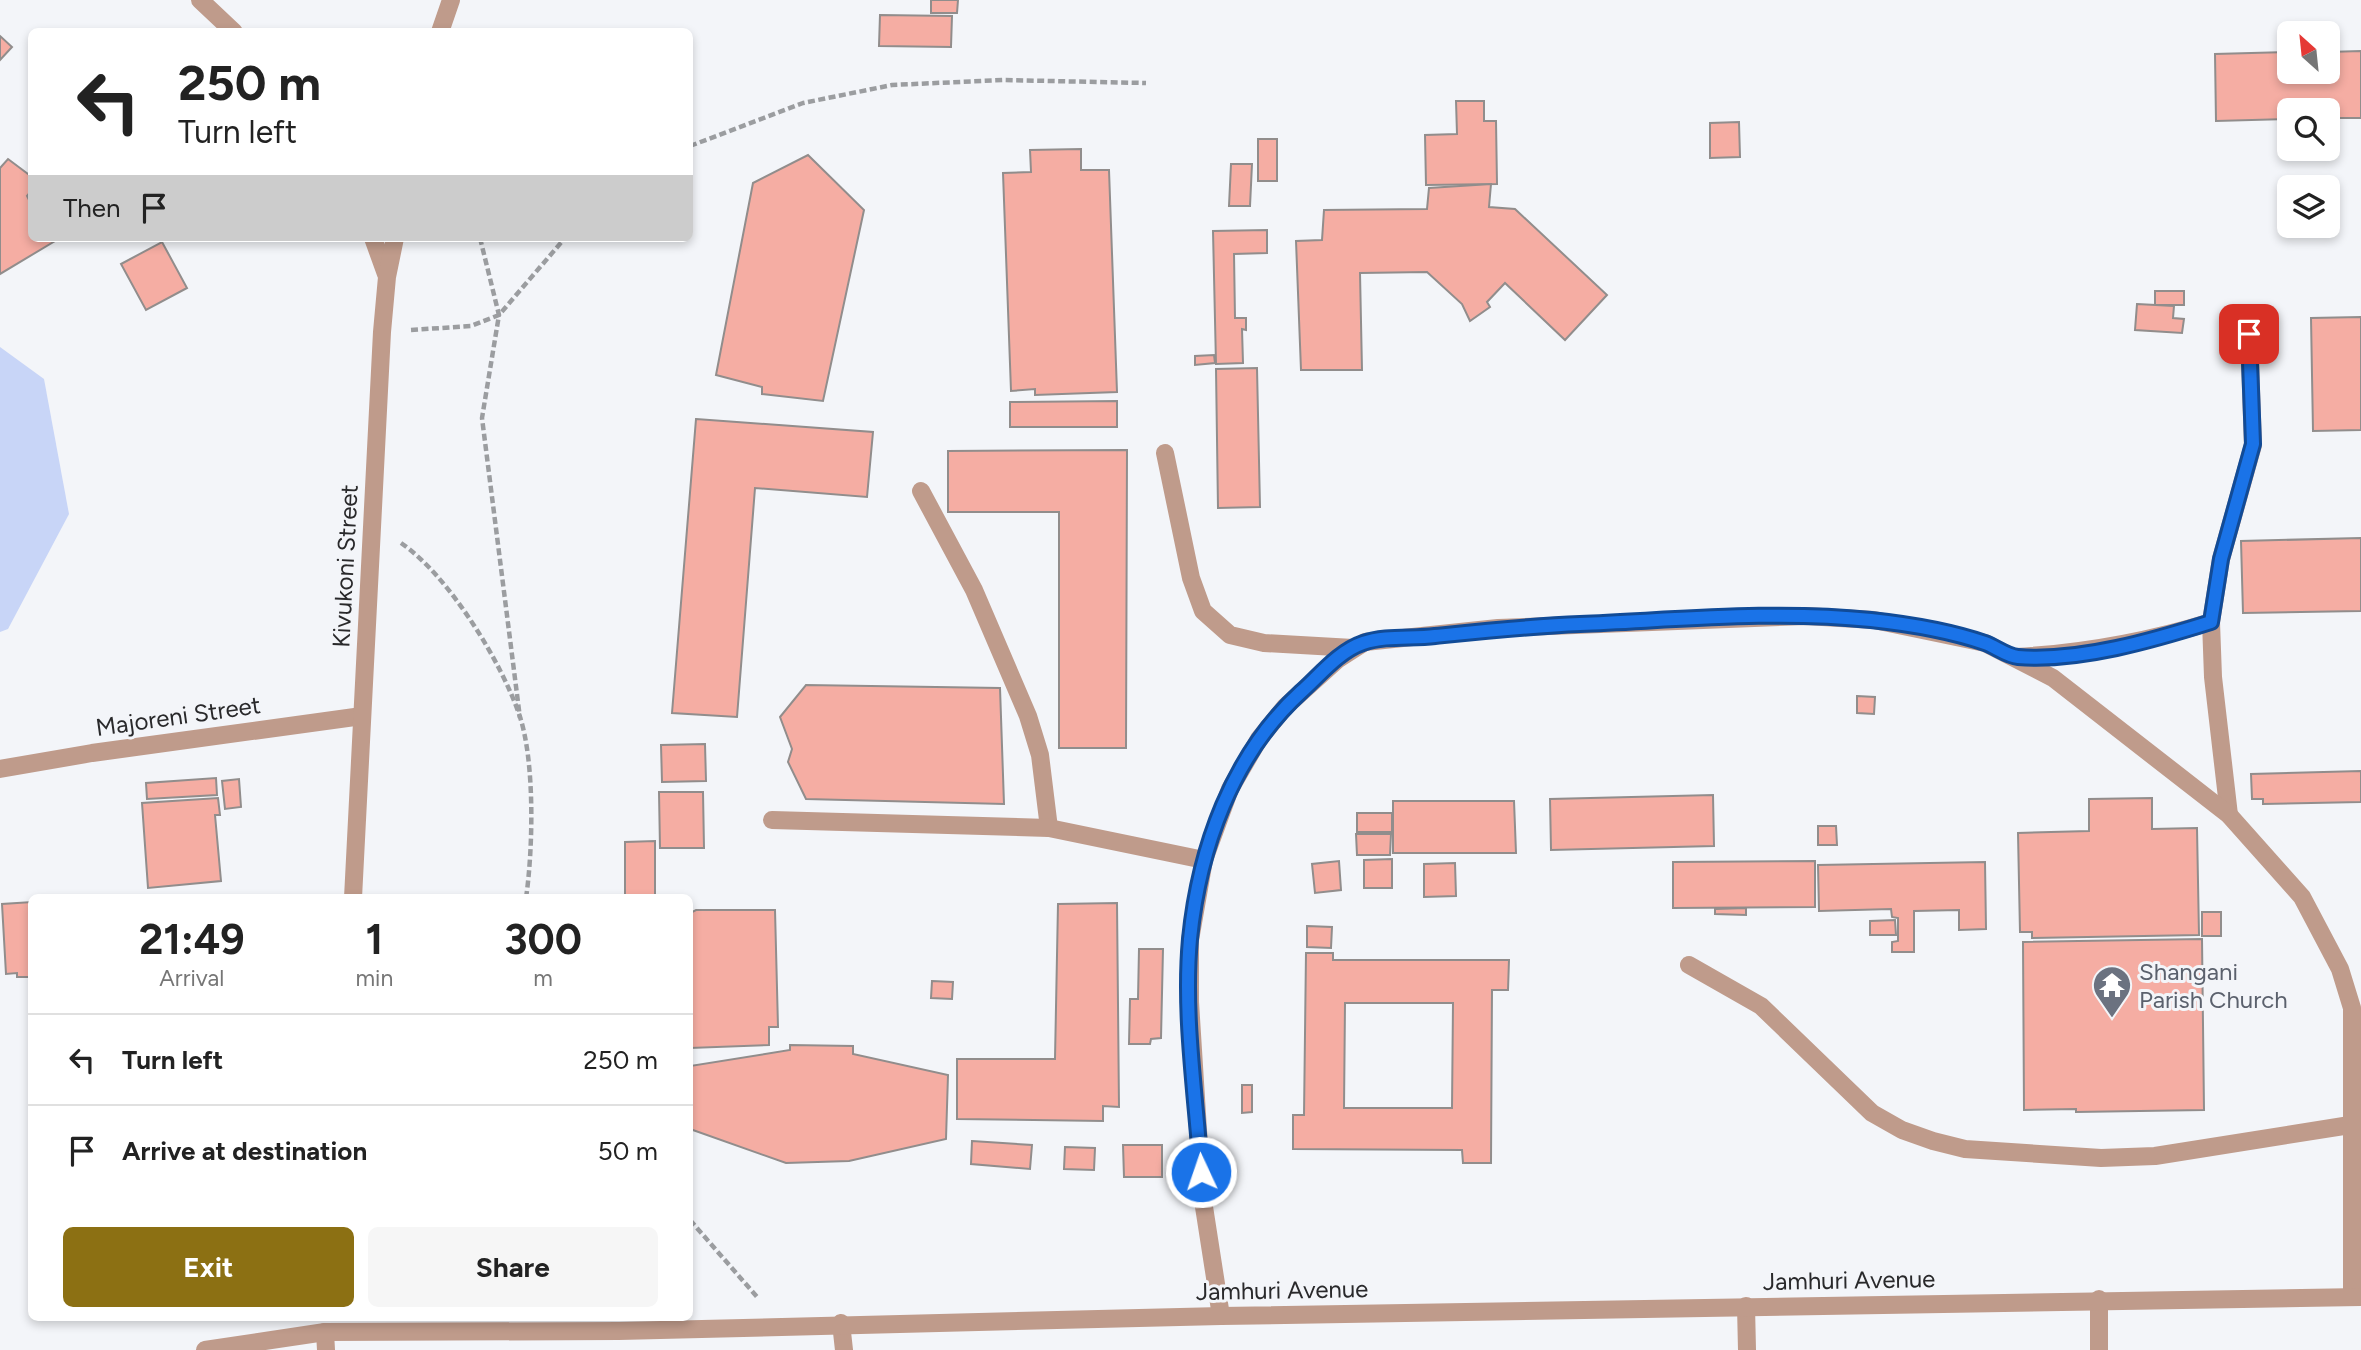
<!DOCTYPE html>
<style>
body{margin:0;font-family:Figtree,sans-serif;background:#f6f6f6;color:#222;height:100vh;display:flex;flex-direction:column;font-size:26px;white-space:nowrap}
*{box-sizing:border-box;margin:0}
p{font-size:23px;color:#767676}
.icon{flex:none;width:38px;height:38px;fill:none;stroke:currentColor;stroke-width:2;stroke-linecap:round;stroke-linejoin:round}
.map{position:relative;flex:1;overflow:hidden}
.drawer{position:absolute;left:28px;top:894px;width:665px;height:427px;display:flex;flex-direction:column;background:#fff;border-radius:10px;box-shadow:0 4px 10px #0003}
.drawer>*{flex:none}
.guide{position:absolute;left:28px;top:28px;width:665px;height:214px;border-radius:10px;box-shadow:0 4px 10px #0003;background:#fff;color:#222;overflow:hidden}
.needle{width:46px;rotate:333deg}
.fabs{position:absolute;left:2277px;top:21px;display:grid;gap:14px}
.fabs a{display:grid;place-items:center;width:63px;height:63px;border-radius:10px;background:#fff;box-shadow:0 4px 10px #0003;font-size:35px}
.pin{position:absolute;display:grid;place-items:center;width:60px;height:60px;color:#fff;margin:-30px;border-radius:14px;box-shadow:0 4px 10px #0006}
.me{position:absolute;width:77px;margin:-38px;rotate:357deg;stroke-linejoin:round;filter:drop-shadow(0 0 5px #0008)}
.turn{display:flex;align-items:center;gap:24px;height:147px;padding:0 35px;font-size:32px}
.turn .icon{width:91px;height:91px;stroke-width:2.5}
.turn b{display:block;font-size:49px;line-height:60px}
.then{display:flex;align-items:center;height:66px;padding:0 35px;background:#0003;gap:14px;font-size:26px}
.eta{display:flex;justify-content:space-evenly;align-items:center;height:119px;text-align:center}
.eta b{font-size:42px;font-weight:700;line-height:49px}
.action{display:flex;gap:14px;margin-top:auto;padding:14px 35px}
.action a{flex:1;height:80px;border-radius:10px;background:#8c7013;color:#fff;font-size:28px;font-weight:700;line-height:80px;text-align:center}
.action a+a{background:#f6f6f6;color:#222}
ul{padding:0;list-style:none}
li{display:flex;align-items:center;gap:21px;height:91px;padding:0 35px;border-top:2px solid #e0e0e0}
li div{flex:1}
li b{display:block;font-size:26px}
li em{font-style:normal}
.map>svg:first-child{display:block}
.green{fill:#c8d5f7}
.building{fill:#f5ada3;stroke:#918d8c;stroke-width:2;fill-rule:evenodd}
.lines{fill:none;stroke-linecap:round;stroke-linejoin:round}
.path{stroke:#9b9da0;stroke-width:4.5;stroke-dasharray:7 3.5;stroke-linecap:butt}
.service{stroke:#bf9b8b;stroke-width:18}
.minor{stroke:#bf9b8b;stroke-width:18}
.tertiary{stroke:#bf9b8b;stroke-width:18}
.route-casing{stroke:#114b97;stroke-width:18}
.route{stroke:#1a73e8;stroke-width:12}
.labels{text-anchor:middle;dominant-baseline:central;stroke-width:6;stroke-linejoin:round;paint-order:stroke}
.street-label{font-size:24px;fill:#29292b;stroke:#f3f5f9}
.worship-label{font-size:24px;fill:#5b616d;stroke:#f3f5f9;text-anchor:start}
</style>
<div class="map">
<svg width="2361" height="1350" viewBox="0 0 2361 1350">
<rect width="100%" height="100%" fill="#f3f5f9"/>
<!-- green -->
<polygon class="green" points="0,347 44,379 69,514 8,629 0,632"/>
<!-- building -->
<g class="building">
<polygon points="931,0 958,0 957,13 931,13"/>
<polygon points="880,15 952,16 951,47 879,46"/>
<polygon points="0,36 12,47 0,60"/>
<polygon points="2361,51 2361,118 2328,118 2328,110 2289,110 2289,119 2216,121 2215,54 2289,52 2289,72 2328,72 2328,52"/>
<polygon points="1456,101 1484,101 1484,121 1496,121 1497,184 1426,185 1425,135 1457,134"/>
<polygon points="1739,122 1740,157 1710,158 1710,123"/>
<rect x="1258" y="139" width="19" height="42"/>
<polygon points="1081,149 1081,170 1109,170 1117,392 1035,395 1035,389 1011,391 1003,173 1031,172 1030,150"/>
<polygon points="808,155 864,210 823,401 762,394 762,387 716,375 753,183"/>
<polygon points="8,159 32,177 32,190 27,196 32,206 32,238 60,238 0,274 0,168"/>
<polygon points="1231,164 1252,164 1250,206 1229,206"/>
<polygon points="1491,184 1489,207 1515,209 1607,295 1565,340 1505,283 1487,302 1490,307 1470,321 1462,304 1427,272 1360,273 1362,370 1301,370 1296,241 1322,240 1324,210 1427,209 1429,188"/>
<polygon points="1267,230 1267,253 1234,254 1235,318 1246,318 1246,330 1242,329 1243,363 1216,364 1213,231"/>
<polygon points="162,242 187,288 146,310 121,264"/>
<rect x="2155" y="291" width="29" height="14"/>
<polygon points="2137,304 2174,306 2173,318 2184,319 2182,333 2135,330"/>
<polygon points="2361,317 2361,430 2313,431 2311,318"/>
<polygon points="1214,355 1215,363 1195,365 1195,356"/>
<polygon points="1257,368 1260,507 1218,508 1216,369"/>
<polygon points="1117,401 1117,427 1010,427 1010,402"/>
<polygon points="696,419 873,432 867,497 755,488 737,717 672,713"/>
<polygon points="1127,450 1126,748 1059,748 1059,512 948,512 948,451"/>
<polygon points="2361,538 2361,611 2243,613 2241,541"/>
<polygon points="806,685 1000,688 1004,804 806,799 788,762 792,749 780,717"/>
<polygon points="1857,696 1875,697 1874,714 1857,713"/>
<polygon points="705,744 706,781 662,782 661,745"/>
<polygon points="2361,771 2361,802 2263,804 2263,799 2252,799 2251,774"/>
<polygon points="216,778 217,795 147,799 146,783"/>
<polygon points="239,779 241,807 225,809 222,781"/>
<polygon points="659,792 703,792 704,848 660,848"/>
<polygon points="1713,795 1714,846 1551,850 1550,799"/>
<polygon points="218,798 220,815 215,815 221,881 148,888 142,803"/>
<polygon points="2152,798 2152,829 2197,828 2199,935 2032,938 2032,932 2020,932 2018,833 2089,831 2089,799"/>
<polygon points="1393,801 1514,801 1516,853 1393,853"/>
<rect x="1357" y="813" width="35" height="19"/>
<polygon points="1818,826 1836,826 1837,845 1818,845"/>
<polygon points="1356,834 1391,834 1390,855 1357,855"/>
<polygon points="655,841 655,897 625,897 625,842"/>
<polygon points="1392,859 1392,888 1364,888 1364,860"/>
<polygon points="1339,861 1341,890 1315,893 1312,864"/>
<polygon points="1815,861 1815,907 1673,908 1673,862"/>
<polygon points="1985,862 1986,929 1959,930 1959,910 1914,911 1914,952 1892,952 1892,942 1898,941 1898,918 1892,917 1891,909 1819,911 1818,865"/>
<polygon points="1455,863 1456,896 1424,897 1424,864"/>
<polygon points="32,902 32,977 17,977 17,973 6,974 2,904"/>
<polygon points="1117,903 1119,1107 1103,1106 1103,1121 957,1119 957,1059 1055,1059 1058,904"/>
<polygon points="1746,908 1746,915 1715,914 1715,909"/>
<polygon points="696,910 775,910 778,1027 769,1027 769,1045 690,1048 690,913"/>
<rect x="2202" y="912" width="19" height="24"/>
<polygon points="1895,920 1896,935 1870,935 1870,921"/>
<polygon points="1307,926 1332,927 1331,948 1307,947"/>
<polygon points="2202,939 2204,1110 2076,1112 2076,1109 2024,1110 2023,942"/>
<polygon points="1139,949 1163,949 1161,1038 1151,1039 1150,1044 1129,1044 1130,999 1138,999"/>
<path d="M1306,953H1333V960H1509L1508,990H1492L1491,1163H1463L1462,1150L1293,1149V1115H1304ZM1345,1003H1453L1452,1108H1344Z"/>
<polygon points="932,981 953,982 952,999 931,998"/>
<polygon points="790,1045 853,1046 853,1054 948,1075 946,1139 849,1161 786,1163 690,1129 690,1066 790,1050"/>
<polygon points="1242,1085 1252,1085 1252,1112 1242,1113"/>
<polygon points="972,1141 1032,1145 1030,1169 971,1164"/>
<polygon points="1123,1145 1162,1145 1162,1177 1124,1177"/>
<polygon points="1065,1147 1095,1148 1094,1170 1064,1169"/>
</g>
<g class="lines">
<!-- path -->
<g class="path">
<polyline points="690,146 803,103 892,85 1003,80 1146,83"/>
<polyline points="480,238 499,315 482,418 520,718"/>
<polyline points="411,330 471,326 499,315 565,238"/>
<path d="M401,543C448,575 502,662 520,717C535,763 533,850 526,898"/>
<polyline points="690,1220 758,1298"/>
</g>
<!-- service -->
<g class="service">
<polyline points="1165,453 1191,578 1203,611 1230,635 1264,643 1353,648"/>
<polyline points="921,491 974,590 1028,716 1040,755 1049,828"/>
<path d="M2016,657C2083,653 2146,642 2211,622"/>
<polyline points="2229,815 2213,677 2211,622 2221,559 2253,445 2249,334"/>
<polyline points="772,820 1049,828 1204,860"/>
<polyline points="1689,965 1761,1006 1872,1113 1902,1130 1933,1141 1965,1149 2101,1158 2155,1156 2350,1125"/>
<polyline points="1221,1316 1202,1194 1190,1002 1190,940 1204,860 1230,789 1259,739 1285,707 1337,660 1365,642 1498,628 1805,616 1874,620 1985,643 2053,678 2229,815 2302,897 2340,969 2352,1008 2352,1296"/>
</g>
<!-- minor -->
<g class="minor">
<polyline points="0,769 92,753 362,716"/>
<polyline points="1746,1306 1747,1350"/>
<polyline points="841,1323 844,1350"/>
<polyline points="325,1332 326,1350"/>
</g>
<!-- tertiary -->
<g class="tertiary">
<polyline points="200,0 234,32"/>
<polyline points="440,32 451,0"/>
<polyline points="373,238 386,274"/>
<polyline points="353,898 382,332 387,277 395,238"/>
<polyline points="2099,1299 2099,1350"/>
<polyline points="205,1350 325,1332 619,1331 1221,1316 2361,1297"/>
</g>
</g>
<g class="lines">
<!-- route casing -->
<g class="route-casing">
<path id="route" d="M1201,1172C1196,1096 1183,1015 1190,939C1199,849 1232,755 1301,692C1319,676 1339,651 1363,643C1386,635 1412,639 1435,636C1484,631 1531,626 1580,624C1676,620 1775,610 1871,620C1908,624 1950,631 1985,643C1996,647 2007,656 2018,657C2079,662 2154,640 2211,622L2221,559L2253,444L2249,334"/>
</g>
<!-- route -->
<use href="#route" class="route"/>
</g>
<!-- icons -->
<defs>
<g id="temple-pin" transform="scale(2.0125)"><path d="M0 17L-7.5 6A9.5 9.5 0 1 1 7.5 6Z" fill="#6b7280" stroke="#f3f5f9"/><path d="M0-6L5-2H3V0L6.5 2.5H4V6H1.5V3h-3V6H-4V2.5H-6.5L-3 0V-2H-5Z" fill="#fff"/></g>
</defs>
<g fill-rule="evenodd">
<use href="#temple-pin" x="2112" y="985"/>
</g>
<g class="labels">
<!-- street labels -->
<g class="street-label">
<text transform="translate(345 566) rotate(-87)">Kivukoni Street</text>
<text transform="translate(178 716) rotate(-8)">Majoreni Street</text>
<text transform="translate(1849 1280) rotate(-1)">Jamhuri Avenue</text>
<text transform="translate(1282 1290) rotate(-1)">Jamhuri Avenue</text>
</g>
<!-- worship labels -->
<g class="worship-label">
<text x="2139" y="971">Shangani<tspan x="2139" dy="28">Parish Church</tspan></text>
</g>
</g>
</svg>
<div class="fabs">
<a><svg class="needle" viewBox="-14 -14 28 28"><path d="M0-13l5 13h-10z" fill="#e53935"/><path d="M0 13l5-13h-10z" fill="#767676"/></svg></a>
<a><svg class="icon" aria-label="search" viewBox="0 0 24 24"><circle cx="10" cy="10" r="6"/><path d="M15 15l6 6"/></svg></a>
<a><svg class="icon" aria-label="layers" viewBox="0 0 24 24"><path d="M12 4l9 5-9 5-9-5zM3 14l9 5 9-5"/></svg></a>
</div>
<div class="pin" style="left:2249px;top:334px;background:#d93025"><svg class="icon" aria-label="arrive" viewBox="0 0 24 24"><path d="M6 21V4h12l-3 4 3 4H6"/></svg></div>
<svg class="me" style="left:1201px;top:1172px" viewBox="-20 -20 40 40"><circle r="17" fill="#1a73e8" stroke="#fff" stroke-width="3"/><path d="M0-11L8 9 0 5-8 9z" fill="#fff"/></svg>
<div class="guide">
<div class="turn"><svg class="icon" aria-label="left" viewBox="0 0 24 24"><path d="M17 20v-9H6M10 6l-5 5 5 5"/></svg><div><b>250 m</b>Turn left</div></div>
<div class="then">Then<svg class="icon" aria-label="arrive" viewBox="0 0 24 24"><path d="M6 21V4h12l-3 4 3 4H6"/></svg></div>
</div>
<section class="drawer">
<div class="eta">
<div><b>21:49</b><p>Arrival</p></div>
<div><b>1</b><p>min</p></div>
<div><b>300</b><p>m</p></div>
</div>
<ul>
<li><svg class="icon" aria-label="left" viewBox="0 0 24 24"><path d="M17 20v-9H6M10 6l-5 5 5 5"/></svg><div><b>Turn left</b></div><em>250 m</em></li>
<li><svg class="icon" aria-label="arrive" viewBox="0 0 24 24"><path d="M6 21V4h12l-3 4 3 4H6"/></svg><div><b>Arrive at destination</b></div><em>50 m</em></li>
</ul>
<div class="action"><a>Exit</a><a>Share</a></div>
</section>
</div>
